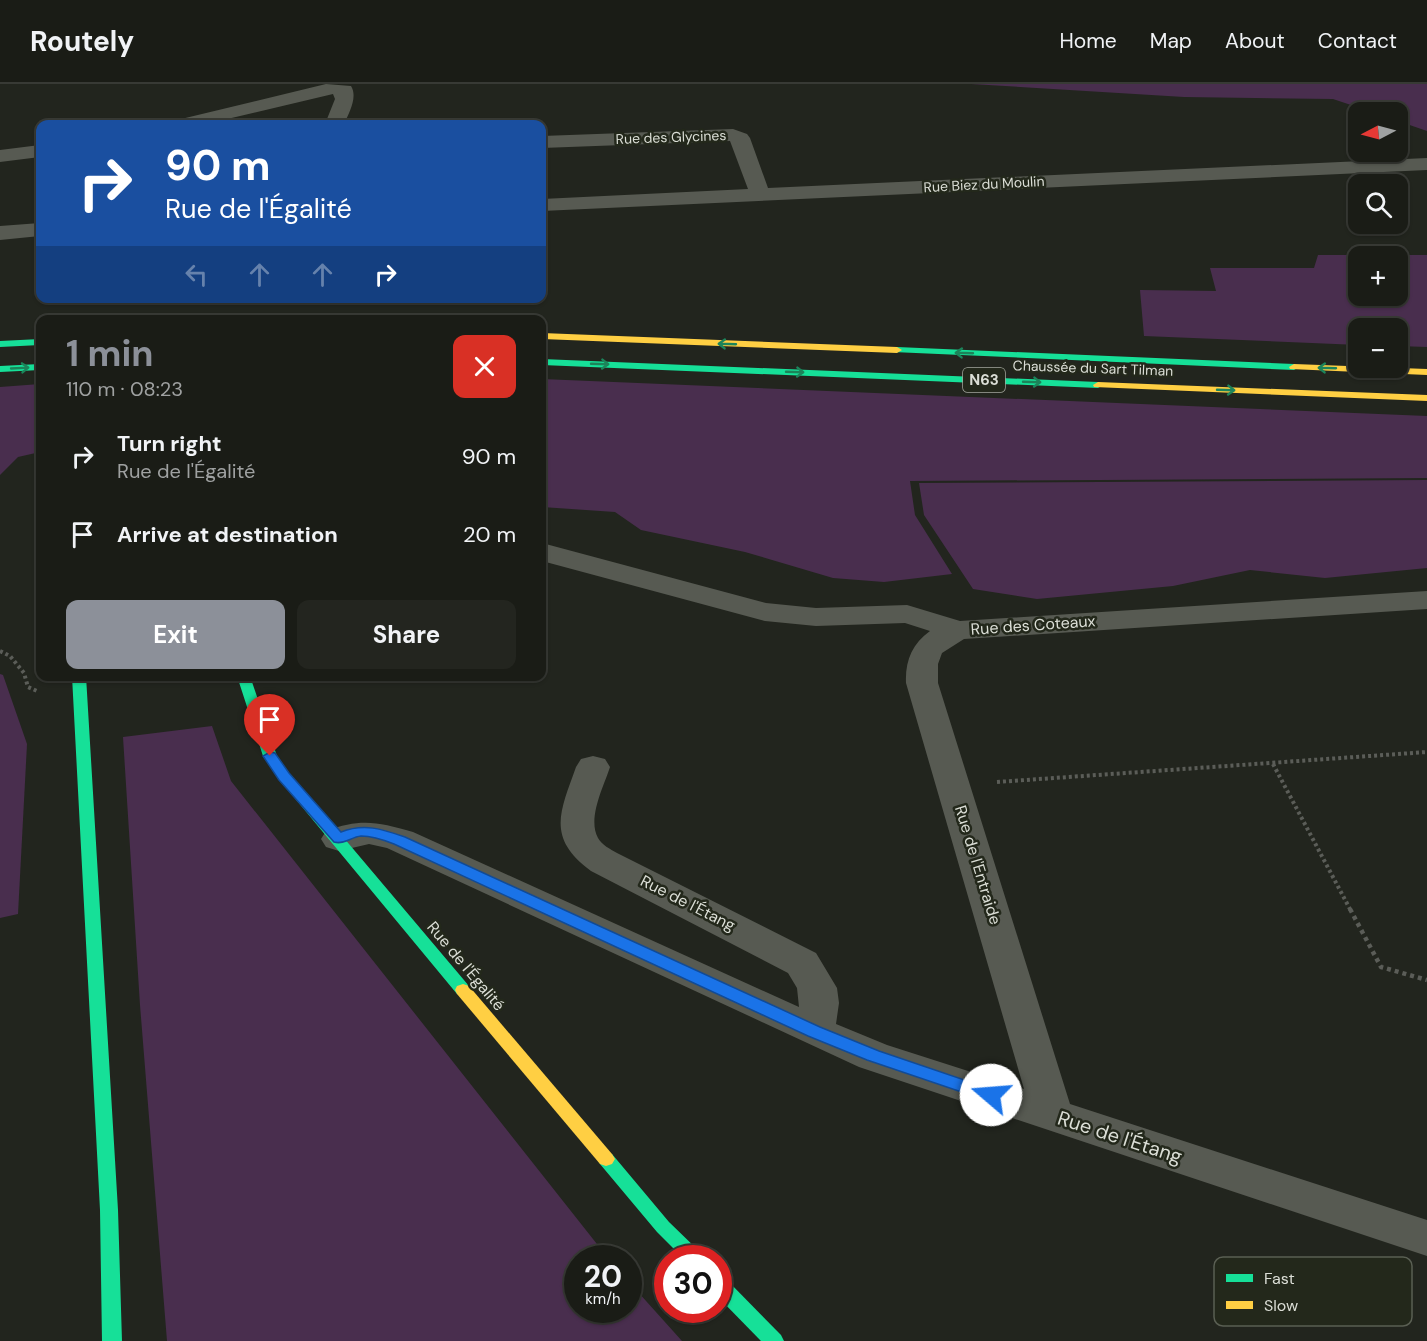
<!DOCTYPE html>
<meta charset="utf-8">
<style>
body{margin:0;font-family:"DM Sans",sans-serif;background:#23251f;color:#f1f3f6;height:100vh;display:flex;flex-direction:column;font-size:22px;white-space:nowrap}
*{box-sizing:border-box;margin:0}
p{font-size:20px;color:#9fa1a1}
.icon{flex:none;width:33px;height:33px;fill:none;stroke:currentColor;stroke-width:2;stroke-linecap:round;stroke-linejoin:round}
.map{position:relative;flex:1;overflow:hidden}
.sheet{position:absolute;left:36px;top:231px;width:510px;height:366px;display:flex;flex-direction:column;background:#1a1c16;border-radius:12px;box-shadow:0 2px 4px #0004,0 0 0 2px #383a35}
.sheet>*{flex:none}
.hud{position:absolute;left:36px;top:36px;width:510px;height:183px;border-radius:12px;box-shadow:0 2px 4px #0004,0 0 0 2px #383a35;background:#1a4fa0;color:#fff;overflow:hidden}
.needle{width:39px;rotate:264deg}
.fabs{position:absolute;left:1348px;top:18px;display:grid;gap:12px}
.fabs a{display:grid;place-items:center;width:60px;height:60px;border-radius:12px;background:#1a1c16;box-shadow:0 2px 4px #0004,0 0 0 2px #383a35;font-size:30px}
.speed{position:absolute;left:564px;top:1161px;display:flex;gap:12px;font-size:30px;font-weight:700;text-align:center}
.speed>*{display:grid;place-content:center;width:78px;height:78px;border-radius:50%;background:#1a1c16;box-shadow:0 2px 4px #0004,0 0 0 2px #383a35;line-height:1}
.speed small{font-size:15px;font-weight:400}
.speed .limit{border:9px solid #d22;background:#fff;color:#111}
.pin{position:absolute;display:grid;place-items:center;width:51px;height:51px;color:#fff;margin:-62px -26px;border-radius:50% 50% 50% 0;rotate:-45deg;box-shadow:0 0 6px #0007}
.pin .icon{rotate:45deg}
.me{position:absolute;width:66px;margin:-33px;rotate:288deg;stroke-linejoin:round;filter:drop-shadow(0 0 4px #0008)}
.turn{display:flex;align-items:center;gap:21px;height:126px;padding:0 30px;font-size:27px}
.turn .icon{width:78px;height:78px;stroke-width:2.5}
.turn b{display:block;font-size:42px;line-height:51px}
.lanes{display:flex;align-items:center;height:57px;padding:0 30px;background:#0003;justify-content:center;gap:30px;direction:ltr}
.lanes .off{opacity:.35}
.round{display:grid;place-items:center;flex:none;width:63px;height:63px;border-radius:12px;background:#23251f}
.overview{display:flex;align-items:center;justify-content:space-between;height:102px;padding:0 30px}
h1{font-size:36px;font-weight:700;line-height:45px;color:#8c9099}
.action{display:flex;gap:12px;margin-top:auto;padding:12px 30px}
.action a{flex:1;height:69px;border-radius:12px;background:#8c9099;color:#fff;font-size:24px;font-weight:700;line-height:69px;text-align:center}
.action a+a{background:#23251f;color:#f1f3f6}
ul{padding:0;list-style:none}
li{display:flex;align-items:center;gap:18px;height:78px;padding:0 30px}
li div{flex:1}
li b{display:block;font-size:22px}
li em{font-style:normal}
header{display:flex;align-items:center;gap:36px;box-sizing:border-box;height:84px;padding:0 30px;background:#1a1c16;border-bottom:2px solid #383a35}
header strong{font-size:28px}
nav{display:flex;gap:33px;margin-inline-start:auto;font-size:21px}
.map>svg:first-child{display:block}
.green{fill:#492e4e;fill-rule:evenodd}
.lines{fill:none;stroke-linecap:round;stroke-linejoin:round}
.path-far1{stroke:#5b5d58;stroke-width:4;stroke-dasharray:3 3;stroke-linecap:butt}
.path{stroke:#5b5d58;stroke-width:4.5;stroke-dasharray:4 4;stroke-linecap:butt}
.street{fill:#575a52;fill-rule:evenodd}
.fast{fill:#16e098;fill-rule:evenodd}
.slow{fill:#ffcf43;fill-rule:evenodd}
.oneway{stroke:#1c845a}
.route{fill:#1a73e8;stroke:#114b97;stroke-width:1.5}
.labels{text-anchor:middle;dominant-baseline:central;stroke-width:5;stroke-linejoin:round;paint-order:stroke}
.far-street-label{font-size:14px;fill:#dbded6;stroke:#23281b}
.shield{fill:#23281b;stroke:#a4a79e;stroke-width:1.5}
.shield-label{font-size:15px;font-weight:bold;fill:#dbded6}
.street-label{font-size:16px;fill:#dbded6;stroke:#23281b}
.near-street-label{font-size:20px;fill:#dbded6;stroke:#23281b}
.key{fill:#23281b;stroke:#5a5f53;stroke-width:1.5}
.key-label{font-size:16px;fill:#dbded6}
</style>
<header>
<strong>Routely</strong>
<nav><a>Home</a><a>Map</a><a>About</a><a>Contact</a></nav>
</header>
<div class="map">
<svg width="1427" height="1257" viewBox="0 0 1427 1257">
<rect width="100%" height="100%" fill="#22251e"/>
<!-- green -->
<g class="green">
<polygon points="971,0 1427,0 1427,47 1398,37 1398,28 1372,28 1333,15 1184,13"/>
<path d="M1318,171H1427V263L1398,262V244H1359V261L1144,252L1140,206L1216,207L1210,184H1314ZM1398,172V212H1359V172Z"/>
<polygon points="542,295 1427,332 1427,394 910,397 915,431 952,490 884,498 833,494 745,468 641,446 615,428 542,423"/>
<polygon points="40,300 40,368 18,373 0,391 0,303"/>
<polygon points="1427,396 1427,484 1325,494 1250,486 1173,502 1037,515 973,505 924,431 919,399"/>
<polygon points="0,590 3,591 27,660 18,830 0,834"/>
<polygon points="212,642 231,697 608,1174 578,1174 578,1226 628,1226 629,1198 682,1257 167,1257 140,921 123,653"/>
</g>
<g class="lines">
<!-- path-far1 -->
<g class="path-far1">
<polyline points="0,567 10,572 24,589 28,603 37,607"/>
<polyline points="1273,680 1351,827"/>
<polyline points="997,698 1427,668"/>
</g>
<!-- path -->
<polyline class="path" points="1350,825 1381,883 1427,896"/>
<!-- street -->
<g class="street">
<path d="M326,0L351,2C358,13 349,29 344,40H325L335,15L333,10L206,40H174L177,36Z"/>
<polygon points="733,45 747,50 750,54 768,104 1427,74 1427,86 542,127 542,115 748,105 730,57 542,64 542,52"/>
<polygon points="40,61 40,73 0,78 0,66"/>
<polygon points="40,139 40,152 0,156 0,142"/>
<path d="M542,459L766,519L816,524L907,521L960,537L1427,507V525L964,555L942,569L938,580V599L1070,1020L1427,1136V1172L859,983L387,764L369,760L339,767L326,763L321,755L326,747C361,734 378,738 413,748L799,923L797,904L788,889L591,787C546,754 560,728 576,683L581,675L593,672L605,675L610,683C604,702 587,734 598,754C602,761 610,765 617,769L816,869L837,904L839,919L836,940L887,961L1024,1005L906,599C905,577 912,560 930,547L905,539L816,542L765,537L542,477Z"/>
</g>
<!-- fast -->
<g class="fast">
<polygon points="40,255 40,261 0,263 0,257"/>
<polygon points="897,263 1294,280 1299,283 1294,286 893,268 893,264"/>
<polygon points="542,275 1098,298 1103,301 1098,304 542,281"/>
<polygon points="40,280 40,286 0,288 0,282"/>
<polygon points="72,592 86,592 118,1126 122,1257 102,1257 100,1126"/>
<polygon points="237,592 250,592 277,672 289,689 469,902 471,906 469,910 463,912 457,910 279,695 263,672"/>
<polygon points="606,1068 612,1070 669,1138 701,1169 703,1174 683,1174 657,1148 600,1080 597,1075 600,1070"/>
<polygon points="718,1192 725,1194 781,1251 784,1257 761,1257 718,1213"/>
</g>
<!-- slow -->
<g class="slow">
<polygon points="542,249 897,263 902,266 897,269 542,255"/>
<polygon points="1294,280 1427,285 1427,291 1290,285 1289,283"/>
<polygon points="1098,298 1427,311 1427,317 1094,303 1093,301"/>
<polygon points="463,900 469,902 612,1070 615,1075 612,1080 606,1082 600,1080 457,910 455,906 457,902"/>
</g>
</g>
<!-- one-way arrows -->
<defs><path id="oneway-shaft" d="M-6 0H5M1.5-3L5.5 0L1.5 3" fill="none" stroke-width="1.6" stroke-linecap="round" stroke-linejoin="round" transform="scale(1.5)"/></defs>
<g class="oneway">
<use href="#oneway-shaft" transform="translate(727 260) rotate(-178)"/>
<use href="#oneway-shaft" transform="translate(964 269) rotate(-178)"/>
<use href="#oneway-shaft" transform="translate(600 280) rotate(2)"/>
<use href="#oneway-shaft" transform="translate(20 284) rotate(-3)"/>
<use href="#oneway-shaft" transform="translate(1327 284) rotate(-178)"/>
<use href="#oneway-shaft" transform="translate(795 288) rotate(2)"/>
<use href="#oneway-shaft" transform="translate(1032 298) rotate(2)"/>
<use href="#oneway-shaft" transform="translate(1226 306) rotate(2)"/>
</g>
<!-- route -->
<path class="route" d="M270,668L275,669L289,689L341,748C364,739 382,745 405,753L820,943L879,967L997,1007L999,1011L997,1016L991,1018L867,976L808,952L394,760C384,756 373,752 361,752C351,753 344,761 334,758L279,696L263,672Z"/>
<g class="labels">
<!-- far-street labels -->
<g class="far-street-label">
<text transform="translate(671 53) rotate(-2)">Rue des Glycines</text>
<text transform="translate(984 100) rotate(-3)">Rue Biez du Moulin</text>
<text transform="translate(1093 284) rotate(2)">Chaussée du Sart Tilman</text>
</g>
<!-- shield labels -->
<rect class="shield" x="963" y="284" width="42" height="24" rx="4.5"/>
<g class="shield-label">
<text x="984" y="296">N63</text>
</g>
<!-- street labels -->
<g class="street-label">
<text transform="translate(1033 541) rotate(-4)">Rue des Coteaux</text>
<text transform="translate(978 781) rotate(73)">Rue de l'Entraide</text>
<text transform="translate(688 819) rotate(27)">Rue de l'Étang</text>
<text transform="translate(466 882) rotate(50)">Rue de l'Égalité</text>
</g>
<!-- near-street labels -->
<g class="near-street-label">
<text transform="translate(1120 1053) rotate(18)">Rue de l'Étang</text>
</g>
</g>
<!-- legend -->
<rect x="1214" y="1173" width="198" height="69" rx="9" class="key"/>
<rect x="1226" y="1190" width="27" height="8" fill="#16e098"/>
<rect x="1226" y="1217" width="27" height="8" fill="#ffcf43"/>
<g class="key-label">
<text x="1264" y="1200">Fast</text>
<text x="1264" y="1227">Slow</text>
</g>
</svg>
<div class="fabs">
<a><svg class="needle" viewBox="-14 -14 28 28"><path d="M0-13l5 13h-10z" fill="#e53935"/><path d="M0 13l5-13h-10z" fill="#9fa1a1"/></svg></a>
<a><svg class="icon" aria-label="search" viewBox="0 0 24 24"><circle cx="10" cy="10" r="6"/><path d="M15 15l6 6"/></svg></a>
<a>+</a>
<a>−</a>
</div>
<div class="speed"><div>20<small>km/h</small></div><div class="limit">30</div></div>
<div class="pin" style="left:270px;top:672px;background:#d93025"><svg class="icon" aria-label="arrive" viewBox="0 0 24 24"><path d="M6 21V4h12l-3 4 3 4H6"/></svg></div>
<svg class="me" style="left:991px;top:1011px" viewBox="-20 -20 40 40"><circle r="19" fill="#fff"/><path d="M0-13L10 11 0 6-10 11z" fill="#1a73e8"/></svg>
<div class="hud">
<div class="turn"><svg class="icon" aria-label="right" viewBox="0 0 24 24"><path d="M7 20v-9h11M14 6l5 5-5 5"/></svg><div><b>90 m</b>Rue de l'Égalité</div></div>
<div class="lanes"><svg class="icon off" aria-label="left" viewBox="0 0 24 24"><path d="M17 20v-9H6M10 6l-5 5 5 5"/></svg><svg class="icon off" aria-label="ahead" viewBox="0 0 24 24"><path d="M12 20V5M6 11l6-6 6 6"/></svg><svg class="icon off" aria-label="ahead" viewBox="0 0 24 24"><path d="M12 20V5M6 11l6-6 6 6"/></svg><svg class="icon" aria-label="right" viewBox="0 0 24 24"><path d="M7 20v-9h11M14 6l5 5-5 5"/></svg></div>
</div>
<section class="sheet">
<div class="overview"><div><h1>1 min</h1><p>110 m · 08:23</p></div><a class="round" style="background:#d93025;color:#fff"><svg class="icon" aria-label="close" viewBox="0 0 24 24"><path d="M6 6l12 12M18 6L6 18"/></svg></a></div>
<ul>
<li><svg class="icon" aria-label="right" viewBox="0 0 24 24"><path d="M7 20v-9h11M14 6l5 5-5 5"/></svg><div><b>Turn right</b><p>Rue de l'Égalité</p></div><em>90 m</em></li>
<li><svg class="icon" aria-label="arrive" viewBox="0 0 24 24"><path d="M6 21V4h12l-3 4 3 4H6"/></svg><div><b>Arrive at destination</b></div><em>20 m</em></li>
</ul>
<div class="action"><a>Exit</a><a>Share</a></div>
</section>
</div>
